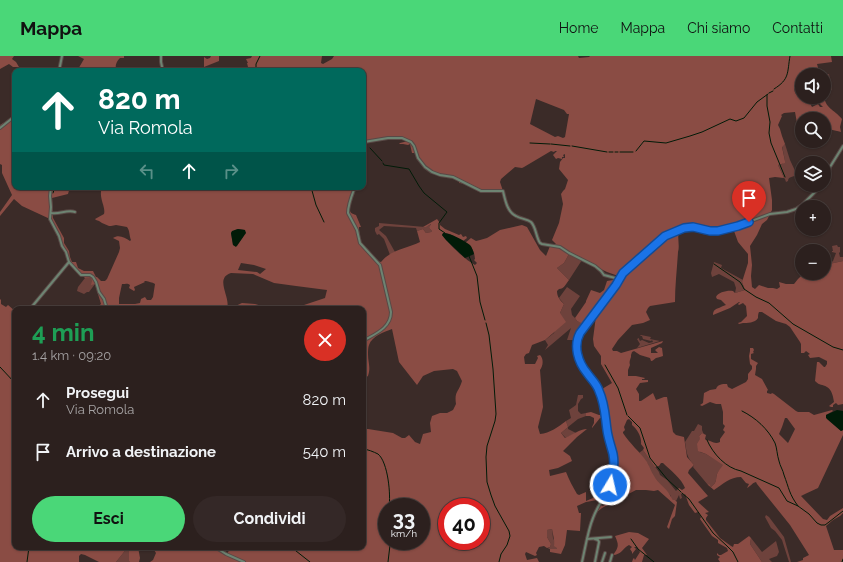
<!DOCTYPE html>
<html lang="it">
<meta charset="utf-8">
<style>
body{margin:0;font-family:Raleway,sans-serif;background:#342827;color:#f1f3f6;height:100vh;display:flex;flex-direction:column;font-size:15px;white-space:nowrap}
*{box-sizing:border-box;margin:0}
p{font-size:13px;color:#a6a3a4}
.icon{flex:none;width:22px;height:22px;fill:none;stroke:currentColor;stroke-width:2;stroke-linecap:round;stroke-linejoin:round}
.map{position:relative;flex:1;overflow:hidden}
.details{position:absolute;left:12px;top:250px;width:354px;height:244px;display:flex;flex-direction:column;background:#2c201e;border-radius:8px;box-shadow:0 1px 3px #0004,0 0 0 1px #483e3c}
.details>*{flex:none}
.hud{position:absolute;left:12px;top:12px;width:354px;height:122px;border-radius:8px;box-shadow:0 1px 3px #0004,0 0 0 1px #483e3c;background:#00695c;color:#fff;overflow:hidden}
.controls{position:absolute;left:795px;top:12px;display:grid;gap:8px}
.controls a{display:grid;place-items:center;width:36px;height:36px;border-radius:50%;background:#2c201e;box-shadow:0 1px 3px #0004,0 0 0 1px #483e3c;font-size:20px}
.speed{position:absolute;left:378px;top:442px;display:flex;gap:8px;font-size:20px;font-weight:700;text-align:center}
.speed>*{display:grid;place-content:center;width:52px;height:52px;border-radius:50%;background:#2c201e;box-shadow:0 1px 3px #0004,0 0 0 1px #483e3c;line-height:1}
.speed small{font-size:10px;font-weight:400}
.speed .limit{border:6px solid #d22;background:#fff;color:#111}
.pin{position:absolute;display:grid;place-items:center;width:34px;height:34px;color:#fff;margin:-41px -17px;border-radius:50% 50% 50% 0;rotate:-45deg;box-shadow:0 0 4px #0007}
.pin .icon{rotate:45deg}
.me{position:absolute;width:44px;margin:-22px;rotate:9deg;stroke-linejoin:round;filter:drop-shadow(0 0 3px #0008)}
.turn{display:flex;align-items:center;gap:14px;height:84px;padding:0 20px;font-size:18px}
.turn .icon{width:52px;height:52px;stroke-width:2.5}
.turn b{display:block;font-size:28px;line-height:34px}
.lanes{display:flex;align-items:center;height:38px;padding:0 20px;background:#0003;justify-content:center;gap:20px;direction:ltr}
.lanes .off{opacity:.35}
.round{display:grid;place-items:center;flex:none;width:42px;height:42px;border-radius:21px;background:#342827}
.head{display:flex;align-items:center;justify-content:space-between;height:68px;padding:0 20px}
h1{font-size:24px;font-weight:700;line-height:30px;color:#1e9e55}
.cta{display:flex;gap:8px;margin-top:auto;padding:8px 20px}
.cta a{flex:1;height:46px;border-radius:24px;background:#4ad778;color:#111;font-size:16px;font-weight:700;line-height:46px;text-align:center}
.cta a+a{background:#342827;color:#f1f3f6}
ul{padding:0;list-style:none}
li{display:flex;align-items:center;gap:12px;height:52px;padding:0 20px}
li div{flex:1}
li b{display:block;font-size:15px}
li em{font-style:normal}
header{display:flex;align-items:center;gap:24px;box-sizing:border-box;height:56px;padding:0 20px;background:#4ad778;color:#111}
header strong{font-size:19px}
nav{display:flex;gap:22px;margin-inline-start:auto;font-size:14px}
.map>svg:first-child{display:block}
.green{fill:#6e423c}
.forest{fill:#8a4c44;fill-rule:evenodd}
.water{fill:#011b08}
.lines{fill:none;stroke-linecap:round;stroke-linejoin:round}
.stream{stroke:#011b08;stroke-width:1}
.minor-casing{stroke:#594946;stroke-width:4}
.minor{stroke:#6d8472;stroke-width:2}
.route-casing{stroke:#114b97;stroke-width:10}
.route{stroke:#1a73e8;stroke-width:7}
</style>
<header>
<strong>Mappa</strong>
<nav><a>Home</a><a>Mappa</a><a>Chi siamo</a><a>Contatti</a></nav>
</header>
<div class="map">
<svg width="843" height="506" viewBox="0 0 843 506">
<rect width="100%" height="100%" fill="#3b2b28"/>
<!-- green -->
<g class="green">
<polygon points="829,18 832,34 824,35 826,40 824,40 824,19"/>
<path d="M785,88L790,104L797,119C794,121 788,120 788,125L786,126L785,123L784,122L778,109L782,108L785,105L782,90Z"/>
<polygon points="379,167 425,171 432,168 429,172 432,175 431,176 426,177 423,173 417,175 416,172 384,170 379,174 386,180 395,196 390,199 384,183 379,178 377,179 375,175 375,172 379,170"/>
<polygon points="837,189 838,191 840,191 840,196 839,197 840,201 843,201 843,205 829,208 833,205 836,197 832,196 832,195 833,195 832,190"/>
<polygon points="569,198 582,204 569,224 557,212 564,207"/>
<polygon points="714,206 722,209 721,212 743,224 742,226 745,234 735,237 736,232 734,226 719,218 712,221 711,217"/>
<polygon points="88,221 91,221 95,228 89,236 87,236 84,238 77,235 78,231 85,222"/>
<polygon points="567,231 580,240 571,253 572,259 575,262 577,265 582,267 574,284 567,284 571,272 545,294 548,289 545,284 554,277 560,257 564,248 559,242"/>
<polygon points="641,279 651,281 650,283 660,285 637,292 640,288 637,283 639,282 639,283 640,285 642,284 649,287 653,286 652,284 651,285 643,283 642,280 640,280"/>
<polygon points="578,339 583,339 583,342 581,343 578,348 578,355 581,358 586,357 586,360 578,363 568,371 568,373 576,377 566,382 561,377 568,371 566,365 571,362 569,354 576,349"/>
<path d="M698,368L702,370V374L704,379L702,377L699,380L700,382V396L706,398L724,409C722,412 718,415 717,418C715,425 718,425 711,431L709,429H708L693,411L694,409C686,400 687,397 685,386L692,375H694Z"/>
<polygon points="643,394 659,416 660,419 667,424 676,435 677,434 683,437 681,438 682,442 680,443 679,439 676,445 674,443 673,444 671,443 671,440 653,420 650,415 648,408 639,397"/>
<polygon points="766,459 769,461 784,481 791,506 789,506 782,484 775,475 771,472 765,461"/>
<polygon points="552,473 553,482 558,492 557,493 549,493 548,492 550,491 551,488 547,481 547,474"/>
<polygon points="751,482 762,496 776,485 779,496 777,500 769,503 772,506 762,506 750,488"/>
<polygon points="125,491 128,491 129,492 129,504 130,506 116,506 124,496"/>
</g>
<!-- forest -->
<g class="forest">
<polygon points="0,0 14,0 12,3 16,6 19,11 13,11 9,8 0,13"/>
<path d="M78,0H124V2H120C117,5 114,10 117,14L115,15H77L84,3Z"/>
<polygon points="211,0 219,0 219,5 204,11 204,1 207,3 210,2"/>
<path d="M252,0H322L321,7L323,8L332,3L334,0H578L579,2L589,1L590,0H831L832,6L817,8L820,19H802V31L797,29C792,33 795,38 800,42L807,41L812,51L818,48L820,51H823L813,41H824V39C825,53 834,53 842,63L840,71L841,76C833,74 830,74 824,69V63H815L812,61L802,63V64L797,67L795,56L784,57L781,59L782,60L778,69L780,73L782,80L785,88L782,91L785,105V107L778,109L784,122L775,121L769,122L772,144V154L767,164L762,168L757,179L750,190L752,209L751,220L752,231L755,233L759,229L768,232H773L777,233L780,231L779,226L786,228H794L798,223L804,217H814V220H817L820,217H824V208H829L843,205V348L838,349L836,347L833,349V351H831L829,350L834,346C833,340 832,334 827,331C822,328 820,330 815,325L817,306H819L824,311H825L827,308V305L819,301L810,302L808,299L810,298L806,295L804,297H801V288L800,286L790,271L786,268L776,265L762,256H759C758,258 758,260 758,262C755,267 747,267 743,267L739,268L738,267L741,266L747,260L746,250L743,247L739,249L738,248L740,246H739L730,252L713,259C713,253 717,253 721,251C723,250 725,249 726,249L721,244L717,243L716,241C718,236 728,234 733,235L735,237L745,234L742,226L748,207V198L738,186L734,175L715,177L714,179L702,178L701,175C694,174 686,172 679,176C677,182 680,189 678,196C677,213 675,230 675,246L650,250L648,252L646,256L650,264L643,267L632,269L618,284L612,293L613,295H617L621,297L663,285L662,287L651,292V297H658L655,294L659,291L662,292L663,300C661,301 659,301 656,302C654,303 653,305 651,305L650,302L640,299L634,295L632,296L631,299V301C630,304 629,306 630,309L628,314V320H636L645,322L644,323H642V324H648V326L640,327L636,333L639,338V345H641L653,337L656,344L664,341H667L673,376L676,379L684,381L687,401L694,409L689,414L688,417L708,440L698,446L709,456L705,457L708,459L706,462V464L720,482L731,490L733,491L734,488H738L749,480L751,482L750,488L762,506H720L718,503L720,501L717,499V497L719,499H721L728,495L727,492L718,487V484L712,480L700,463L701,461L698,456L695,457L689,449L685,438L684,439L677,434L679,432L682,434L685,432C682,423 670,414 663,407H661L659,410L655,411L643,394L644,392L641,388C642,381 637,373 632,369V366L629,363L627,364L624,371L625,374L623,376V377C630,388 640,396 647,406C650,411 651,416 654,420C658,427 666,432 670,439C671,441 672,443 673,444L674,443L677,446L675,460L672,463L669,473L667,471L675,449L658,434L654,435L646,434H636L602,452L597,456H596L600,449L603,450L608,447L607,444L608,438H606L603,443L586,446L577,450L579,457H581L580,475L567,474L565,489L561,498L550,496V493H557V492L554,490C555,485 553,479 552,473L547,474V481L551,488L550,491L547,492L544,490L539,491L536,497L537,499L535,500L526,496L525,498L527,504L537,502L539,506H150L153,504L156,497L152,491H220L223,492L227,498L231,491H363V373H368L393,377L402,382H405L409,379L415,386L420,388L423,378L431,376L430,367L432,360L440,357H447L453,354L456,348C454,335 459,336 462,325L457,315L453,313L434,315L423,320L417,329L399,306L392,273C384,276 372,280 369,289C368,291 368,296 368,298C368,307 371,311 368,320L363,323V253H95L101,248L95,228L91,229L92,225L91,221L85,222L71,208L62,190L59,180L50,163L22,150L14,143L0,160V156L12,139L2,117V109L0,108V69L15,60V131H70L68,138L52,142L53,162L64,182V187L69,195L70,201L72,206H76L78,212L84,215H93L96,221H97L101,225H105L107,223L119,196L120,192L119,185L113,182C119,178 125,182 130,185L131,184C129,179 130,175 127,171L116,169L111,170H109L102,167L99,165L96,164L95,163L104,158C106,150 98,142 102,131H355C353,137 347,149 350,155C351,158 354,158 356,159L361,171H359C359,176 360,184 362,188L377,205L381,206C390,194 408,192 420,186L417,175L423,173L426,177L431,176L432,175L429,172L431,168L426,171H423L437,163L440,167V169L445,173L459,179L461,178L463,181L466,180L467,182L463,185L450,178L444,177L442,179C450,189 464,203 475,209L477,207L474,204L475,203C474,195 473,191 465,187L471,182L476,185L480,184L487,182L500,174L522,169L527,171L540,194L546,200L550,190L553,188H556L552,184L559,167L563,148L561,138L563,135L565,133L568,124L559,113L560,106L563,102H565V98L563,99L564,101H562V103L558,102L556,103L553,99L557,95H555L554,96L551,95L524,111L522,112L515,111L501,123L500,126L503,135H481L466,128L459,127V125L458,123L440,119L425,111L416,97H412L410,88L408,89L403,88H399L400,87L408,85L402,82L363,85V15H252V13L248,11L247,7H248L246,3L251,2ZM536,43L564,54L567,58H569L565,81L563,82L558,80L555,81L530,68ZM238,173L245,174L243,181L237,190L233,189L231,177L235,174ZM569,198L607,216L621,221L619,223L607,225L604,234L600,237L591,234L586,245V246L575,262L577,265L581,267L574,284H577L580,277L594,258L596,260L593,283L594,290L601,300V308L612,327L597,336L603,348V359H599L591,356L586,357V360H590L594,362V367L592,371V372L600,362L605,363L613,403L617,402L618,406V410L613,414L607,435L593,442L586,445V436L579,439L577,438C573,431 569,424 566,416L550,420L549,414L558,412L572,405L570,400L563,395L577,381L587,373C580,373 572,379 565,382L561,377L568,371L566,365C558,371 550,377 540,378L538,371L543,351L540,314C543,310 544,303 540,299L537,300L538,302L535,308H525L524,301L526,298L529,297L532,289L545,284L566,266L560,257L564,248C560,244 557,241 557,235L559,233C564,233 566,228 569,224L557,212L564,207ZM241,207L254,209L266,213L260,218L257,216L238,214ZM231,217L253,218L274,227L296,230L327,234L325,242L301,250L292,251L262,250L255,248L242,247L229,253L227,252C231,242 214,222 231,217ZM144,225H146C149,226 152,226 155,228L153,241L151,244H147L145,241L141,243L140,247L135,248H119V242L122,228C125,228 128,227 130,229L129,232L134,235L135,234L134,231L145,226ZM387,451H421V485H387ZM447,451H481V485H447Z"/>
<polygon points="0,243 1,244 1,248 6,251 8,249 15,255 15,491 125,491 124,496 116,506 99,506 85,499 81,498 79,500 79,506 0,506"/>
<path d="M750,292H753L754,294L753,296L754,297L751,298V303L758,307L756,310V313L755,319L762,323L768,334L767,335V337L771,338L772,337L774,338L796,355L798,356H809L814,359L832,354L833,355L826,359L827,363L841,375L843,374V379L818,432L805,438L801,440L823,463L827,464L830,460L843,452V457L840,460L833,464L826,470L834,494H843V506H797L803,504V502L809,499L790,469L757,428L756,426C752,427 751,430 747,432L749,428L746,427L741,421C730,421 723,428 714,434L708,429L709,428L711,431C718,425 715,425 717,418C718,415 721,412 723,409L706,398L698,395L697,388L700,383L699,380L702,377L706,379L705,383L706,384C711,384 714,389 720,386V383L725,376L723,374L725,370L723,368V356L721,348H716L710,346L702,350L700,349L703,347L704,337L710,334L716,333C718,328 722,328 727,328L728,331L732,333L746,326L748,323V318L752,313V310L750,308L749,300L750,295ZM785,362H787L795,373L788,387L779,378L782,371Z"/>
<path d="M629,476L638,477L649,483L642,492L647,499H644L642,506H632L633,503L634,502L635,504L640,496L637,491H634L636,493L632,498V496L630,493L632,491L629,489C623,492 621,499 613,499C619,491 619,489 615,480Z"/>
<polygon points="128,491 138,491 140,502 139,506 130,506 129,505 129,492"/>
</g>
<!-- water -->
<g class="water">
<polygon points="238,173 245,174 246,177 236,191 233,189 231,177 232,175"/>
<path d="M443,177C451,177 463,184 470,189C472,191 473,195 474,198L472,199L465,202L446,184L442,179Z"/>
<polygon points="837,354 843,355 843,374 841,375 826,362 826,359"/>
</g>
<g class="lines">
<!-- stream -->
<g class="stream">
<polyline points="256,15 256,8 260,0"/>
<path d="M774,33C790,23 787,17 790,0"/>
<polyline points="769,37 773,35"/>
<polyline points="767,39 767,50 770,66 769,77 771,87 785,121"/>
<polyline points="530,87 550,88"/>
<polyline points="551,88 570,90"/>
<polyline points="572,90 607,96"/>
<polyline points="370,92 382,105"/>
<polyline points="636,95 644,85 666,87 690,80 702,76 730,63 736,65 744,62 757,46 768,38"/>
<polyline points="609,96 613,96"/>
<polyline points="615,96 618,96"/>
<polyline points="620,96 633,96"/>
<polyline points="383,107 384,109 409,113 419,130 424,137 447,156 439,167 439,173 445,177"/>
<polyline points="311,131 316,149 324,166"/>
<polyline points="53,137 55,131"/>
<polyline points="469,200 477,220 480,246 485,264"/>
<polyline points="714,208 740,226 742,229 744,233 756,241 769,247 793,268 833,291 843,294"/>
<polyline points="486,267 489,279 493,313 496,358 495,365 487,390 486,401 487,426 491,439 495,450 509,475 510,480 507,489 501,498 499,506"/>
<polyline points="605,309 618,332 627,359"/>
<polyline points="0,311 15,327"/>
<path d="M742,355C756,362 768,373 775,387C777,392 777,399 779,405C780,410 783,414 784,419C789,432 789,438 798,450"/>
<polyline points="628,360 640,372 650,402 667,423 681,436"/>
<path d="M707,384C713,398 726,412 741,415L779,432L787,445L798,450L809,458L817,467L821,469H825L829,466L843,455"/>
<path d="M363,393C367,393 374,396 378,398C388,406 391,439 389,451"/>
<polyline points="682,437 689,443 713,477 727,490 733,496 738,506"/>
<polyline points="387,463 385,471 387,476"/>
<polyline points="631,483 638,493 654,506"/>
<polyline points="291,491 310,506"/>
<polyline points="27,506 29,491"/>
<polyline points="388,506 390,489 389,485"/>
<polyline points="842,506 843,503"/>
</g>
<!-- minor casing -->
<g class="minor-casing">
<g id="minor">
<polyline points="161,0 161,6 163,15"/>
<polyline points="59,15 62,0"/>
<polyline points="0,72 15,60"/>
<path d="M363,109L364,86L388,82H402L411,86L414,90L418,102L425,111L432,116L440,119L453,121L481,135H503C505,143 507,156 516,160C521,163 527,163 531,166C536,171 536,181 540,187L542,188L560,191L569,197L595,210L601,215L604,219L619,223"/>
<polyline points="824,127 827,123 830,111 843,90"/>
<polyline points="51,131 50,140 51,151 50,163 59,180 62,190 66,196 69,206 81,219 90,219 93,221 96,226 99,236 104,243 107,253"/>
<path d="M355,131C352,139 348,148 348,157L357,174L360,187L380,209L391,256C391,272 375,278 363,285"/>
<path d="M51,157C59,159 67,153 75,156"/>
<polyline points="30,253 69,206"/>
<polyline points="587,483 611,481"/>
<polyline points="215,491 226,498 244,506"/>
<path d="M582,506C585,493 588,474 593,462C598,448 608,438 611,423C613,416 614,407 613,399C611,391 608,383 607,375C606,367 606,357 604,348C602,343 601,336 598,331C594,325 589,320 585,314C577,304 574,288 579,277L616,229L623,217L665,179L684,172L693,171L710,175H718L738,170L770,158L787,156L796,153L802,149L822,129"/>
<polyline points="595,506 599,486 598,484 595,483"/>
<polyline points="602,506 605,497"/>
<polyline points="610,506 612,499"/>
</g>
</g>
<!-- minor -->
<use href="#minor" class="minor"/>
</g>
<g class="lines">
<!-- route casing -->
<g class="route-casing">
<path id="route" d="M610,429C613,419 615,408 613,398C611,390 608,382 607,374C605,360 605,348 599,335C597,328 591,323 587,317C578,306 573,290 580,277L616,229L623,217L665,180L684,172L693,171L710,175H718L738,170L749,166"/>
</g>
<!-- route -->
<use href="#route" class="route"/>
</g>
</svg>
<div class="controls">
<a><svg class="icon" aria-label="sound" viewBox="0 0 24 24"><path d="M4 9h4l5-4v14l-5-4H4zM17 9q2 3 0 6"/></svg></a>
<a><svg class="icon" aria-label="search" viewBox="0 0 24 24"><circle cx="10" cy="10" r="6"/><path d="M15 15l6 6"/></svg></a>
<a><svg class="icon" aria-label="layers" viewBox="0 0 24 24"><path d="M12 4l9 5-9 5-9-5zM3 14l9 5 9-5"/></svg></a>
<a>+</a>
<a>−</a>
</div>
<div class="speed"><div>33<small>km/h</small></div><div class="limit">40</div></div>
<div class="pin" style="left:749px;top:166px;background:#d93025"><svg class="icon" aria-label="arrive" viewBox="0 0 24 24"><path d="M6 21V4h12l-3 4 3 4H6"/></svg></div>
<svg class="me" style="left:610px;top:429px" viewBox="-20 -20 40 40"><circle r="17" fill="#1a73e8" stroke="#fff" stroke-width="3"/><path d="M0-11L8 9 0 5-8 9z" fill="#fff"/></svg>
<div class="hud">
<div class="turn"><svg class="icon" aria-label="ahead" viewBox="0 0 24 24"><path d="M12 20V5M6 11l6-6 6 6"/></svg><div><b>820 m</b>Via Romola</div></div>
<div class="lanes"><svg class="icon off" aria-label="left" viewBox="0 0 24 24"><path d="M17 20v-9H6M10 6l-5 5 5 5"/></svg><svg class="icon" aria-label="ahead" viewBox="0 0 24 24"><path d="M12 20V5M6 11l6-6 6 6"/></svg><svg class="icon off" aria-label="right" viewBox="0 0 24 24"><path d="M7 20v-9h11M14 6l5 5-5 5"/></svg></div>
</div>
<section class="details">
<div class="head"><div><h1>4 min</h1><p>1.4 km · 09:20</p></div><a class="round" style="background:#d93025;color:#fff"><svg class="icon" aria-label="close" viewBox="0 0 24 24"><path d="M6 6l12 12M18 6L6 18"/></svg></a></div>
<ul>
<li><svg class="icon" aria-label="ahead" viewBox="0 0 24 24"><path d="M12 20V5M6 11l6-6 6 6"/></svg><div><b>Prosegui</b><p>Via Romola</p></div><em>820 m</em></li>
<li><svg class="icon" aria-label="arrive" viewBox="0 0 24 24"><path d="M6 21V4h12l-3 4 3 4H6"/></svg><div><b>Arrivo a destinazione</b></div><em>540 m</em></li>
</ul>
<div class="cta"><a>Esci</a><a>Condividi</a></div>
</section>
</div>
